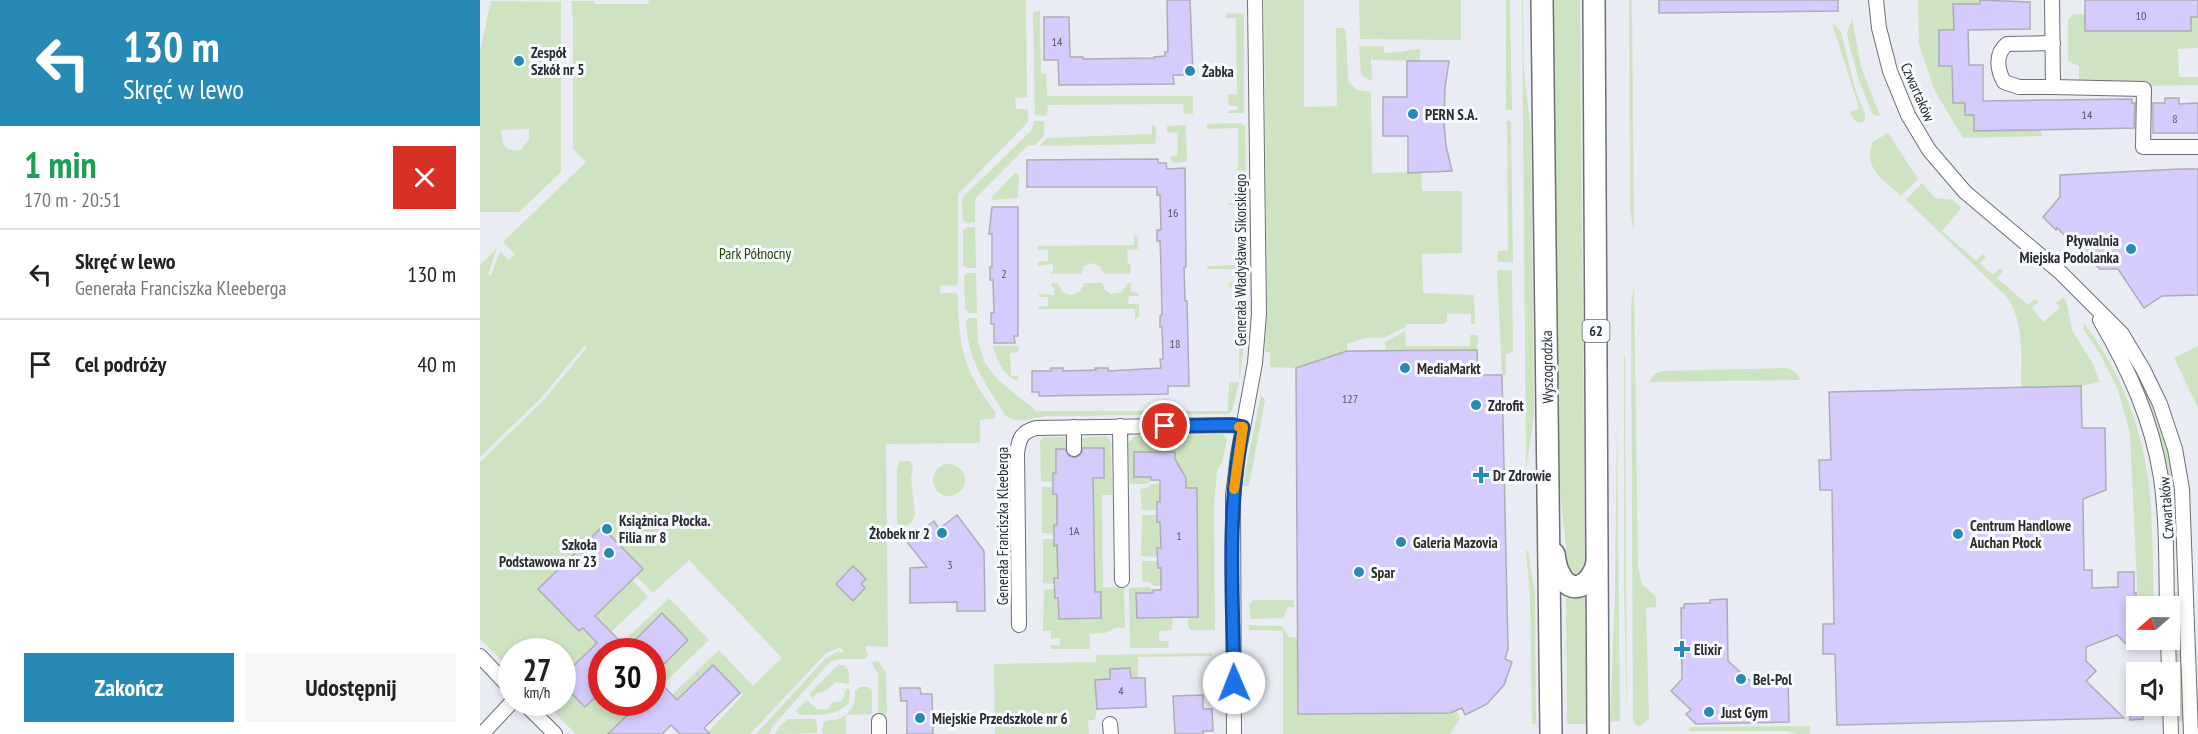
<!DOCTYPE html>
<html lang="pl">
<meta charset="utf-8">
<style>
body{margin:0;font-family:"PT Sans Narrow",sans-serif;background:#f6f6f6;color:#222;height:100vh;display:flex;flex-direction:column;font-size:22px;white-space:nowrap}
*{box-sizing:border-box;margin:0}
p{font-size:20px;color:#767676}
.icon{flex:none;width:33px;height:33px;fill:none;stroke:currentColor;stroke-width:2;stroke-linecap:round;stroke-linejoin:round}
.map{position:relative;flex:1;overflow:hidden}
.sheet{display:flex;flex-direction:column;background:#fff;width:480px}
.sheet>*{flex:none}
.top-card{background:#268ab4;color:#fff;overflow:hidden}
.needle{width:39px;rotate:250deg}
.tools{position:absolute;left:1646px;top:596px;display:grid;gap:12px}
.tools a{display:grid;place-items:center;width:54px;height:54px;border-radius:0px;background:#fff;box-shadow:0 3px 9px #0003;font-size:30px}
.speed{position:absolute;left:18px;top:638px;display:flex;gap:12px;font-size:30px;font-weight:700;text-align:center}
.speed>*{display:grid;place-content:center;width:78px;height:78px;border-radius:50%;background:#fff;box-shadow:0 3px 9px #0003;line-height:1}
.speed small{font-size:15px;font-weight:400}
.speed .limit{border:9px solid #d22;background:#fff;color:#111}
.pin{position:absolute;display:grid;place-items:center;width:51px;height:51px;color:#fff;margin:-26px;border:3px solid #fff;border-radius:50%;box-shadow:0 2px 6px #0007}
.me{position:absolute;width:66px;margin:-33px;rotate:359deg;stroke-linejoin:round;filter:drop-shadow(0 0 4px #0008)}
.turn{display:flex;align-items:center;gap:21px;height:126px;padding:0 24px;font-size:27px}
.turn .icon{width:78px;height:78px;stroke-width:2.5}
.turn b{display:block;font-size:42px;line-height:51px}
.round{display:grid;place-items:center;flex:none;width:63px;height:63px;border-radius:0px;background:#f6f6f6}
.head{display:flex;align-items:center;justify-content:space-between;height:102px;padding:0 24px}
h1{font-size:36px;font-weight:600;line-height:45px;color:#1e9e55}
.action{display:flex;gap:12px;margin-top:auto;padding:12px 24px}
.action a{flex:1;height:69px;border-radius:0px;background:#268ab4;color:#fff;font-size:24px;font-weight:600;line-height:69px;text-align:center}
.action a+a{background:#f6f6f6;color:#222}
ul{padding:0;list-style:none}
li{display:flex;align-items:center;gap:18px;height:90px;padding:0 24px;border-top:2px solid #e0e0e0}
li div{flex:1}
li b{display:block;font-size:22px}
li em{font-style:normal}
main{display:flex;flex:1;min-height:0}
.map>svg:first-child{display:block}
.green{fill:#cde3c1;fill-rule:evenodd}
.building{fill:#d5ccfd;stroke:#aeadb3;stroke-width:1.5}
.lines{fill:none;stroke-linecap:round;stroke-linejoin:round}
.minor-casing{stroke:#6d6f75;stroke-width:16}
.primary-casing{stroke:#6d6f75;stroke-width:24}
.minor{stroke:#fff;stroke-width:14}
.primary{stroke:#fff;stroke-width:21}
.route-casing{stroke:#114b97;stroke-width:15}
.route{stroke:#1a73e8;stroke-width:10}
.slow{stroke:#f59e0b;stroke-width:10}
.poi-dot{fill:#268ab4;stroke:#f7faff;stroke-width:2}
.labels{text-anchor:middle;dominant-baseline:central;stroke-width:6;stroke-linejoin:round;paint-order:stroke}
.number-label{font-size:12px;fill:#565562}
.shield{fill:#f7faff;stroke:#696a6d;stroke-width:1.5}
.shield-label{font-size:14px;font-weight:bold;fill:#2c2d2f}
.poi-label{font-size:15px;font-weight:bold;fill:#2c2d2f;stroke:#f7faff;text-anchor:start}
.street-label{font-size:15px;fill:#2c2d2f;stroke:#f7faff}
.park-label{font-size:15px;fill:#244605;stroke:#f7faff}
</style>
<main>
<section class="sheet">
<div class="top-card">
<div class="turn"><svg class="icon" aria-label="left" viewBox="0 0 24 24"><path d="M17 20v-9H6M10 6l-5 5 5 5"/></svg><div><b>130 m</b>Skręć w lewo</div></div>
</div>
<div class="head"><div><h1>1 min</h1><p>170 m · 20:51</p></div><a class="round" style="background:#d93025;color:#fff"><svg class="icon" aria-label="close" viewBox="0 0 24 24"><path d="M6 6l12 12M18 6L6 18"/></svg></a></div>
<ul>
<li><svg class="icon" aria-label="left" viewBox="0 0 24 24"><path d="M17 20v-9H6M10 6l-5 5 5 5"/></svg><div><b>Skręć w lewo</b><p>Generała Franciszka Kleeberga</p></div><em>130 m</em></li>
<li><svg class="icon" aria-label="arrive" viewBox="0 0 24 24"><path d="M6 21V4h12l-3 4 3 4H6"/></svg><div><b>Cel podróży</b></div><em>40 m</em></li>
</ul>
<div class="action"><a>Zakończ</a><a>Udostępnij</a></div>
</section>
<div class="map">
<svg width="1718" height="734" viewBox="0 0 1718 734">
<rect width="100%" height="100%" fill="#e9ecf3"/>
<!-- green -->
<g class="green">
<path d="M169,0H546L547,97L535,98L536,109H548V122L478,194V283L476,285L460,286V293H476L478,295C478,347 484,371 516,413L515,418L500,420V443L406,444L408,647L385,646L388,654L385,659H360L350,662L292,727L289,734H276L345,659L359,651L362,653L364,651L360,647L345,654L270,734H231L228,732L263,695L233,666L197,700L192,695L239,650L273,686L302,658L209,560L173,593L156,576L163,569L122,527L59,589L99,631L103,628L117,643L83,677L82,651H32L31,670L0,639V462L65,399L107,347L105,345L61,398L0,457V265L17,248L8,275H11L20,251L29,260L35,254L23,242L106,162L93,149V20L91,1H114V4H168Z"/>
<polygon points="784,0 824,0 824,107 857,106 856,28 863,28 866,31 868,81 877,90 891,92 892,173 941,172 942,191 982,191 982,253 942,254 943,293 994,295 995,324 991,324 991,314 967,314 967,321 963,324 926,324 925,327 904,338 885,338 867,344 867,351 816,368 790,367 790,352 785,352 787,314"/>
<polygon points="879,0 981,0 981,40 880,39"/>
<polygon points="1026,0 1030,0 1032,110 1026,110"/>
<polygon points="1042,0 1043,0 1044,71 1051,133 1054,415 1046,469"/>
<polygon points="1072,0 1100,0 1105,567 1102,572 1099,575 1091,575 1086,568 1086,545 1078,475"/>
<polygon points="1149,0 1152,0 1154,232 1150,210"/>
<polygon points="1438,0 1500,0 1500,4 1474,4 1474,30 1459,30 1459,66 1472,66 1473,102 1485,103 1485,115 1494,115 1494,131 1561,130 1562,136 1483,138 1455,91 1439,44"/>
<path d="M11,1L81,2V172L39,212H0V51ZM21,130L49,129V139L41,150H29L23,144Z"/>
<polygon points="560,11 561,74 566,74 567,96 713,96 713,114 704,114 703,104 568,105 567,116 555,115 553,12"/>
<polygon points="747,13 764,14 764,113 747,113 748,111 757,110 758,106 749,106 748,94 757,94 756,18 745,18"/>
<polygon points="1594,14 1605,14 1605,31 1711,31 1711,17 1718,17 1718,48 1698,49 1699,77 1718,77 1718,85 1664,86 1599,84 1599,66 1588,61 1588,19"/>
<polygon points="1372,18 1381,67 1400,116 1393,115 1379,80 1370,48 1367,33"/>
<polygon points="1352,23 1361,32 1374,85 1385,115 1385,121 1381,123 1375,121 1370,112 1379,108"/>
<path d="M879,46H904V53C920,53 926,50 940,49V61L893,60L891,57L892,81L883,76L881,73Z"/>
<polygon points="554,121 564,121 564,135 555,145 548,145 495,199 495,222 487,223 483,220 482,200 484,196 551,131"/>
<polygon points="1027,121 1031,121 1033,262 1018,262 1018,251 1028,251"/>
<polygon points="760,123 765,126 766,190 758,191 758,128 727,129 727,124"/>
<polygon points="672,124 676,127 676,142 673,144 559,146 567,138 672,134"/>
<polygon points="706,125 707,162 693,163 690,156 697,156 698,133 687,132 687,126"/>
<path d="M1408,133L1438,179L1421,196C1405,181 1381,167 1393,142Z"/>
<polygon points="535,173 539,175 538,198 511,200 512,197"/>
<path d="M1442,183L1455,198L1473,200L1481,208L1462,231L1496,261L1503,254L1506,257L1500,264L1513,275L1520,268L1523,271L1517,278L1548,305L1555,299L1558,302L1552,308L1563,322L1580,308L1576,303L1583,297L1586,300L1592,330L1613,364L1620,382L1601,386L1541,388C1541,357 1545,324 1527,297L1426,200Z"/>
<polygon points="750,203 765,203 766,267 761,269 729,269 726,266 758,265 758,206 747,205"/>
<polygon points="487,227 495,227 496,268 487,268 483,265 483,230"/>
<polygon points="654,234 658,238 658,249 647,250 648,264 651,264 650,274 624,274 621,267 613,263 604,266 601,274 571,274 571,272 573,271 573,264 558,266 558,262 568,261 568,250 558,250 557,246 654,245"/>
<polygon points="1017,270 1032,270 1033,352 1026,354 1026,375 1022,375"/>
<polygon points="488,273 496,273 497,313 489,313 485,309 484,275"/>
<path d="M751,282H764L766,284C767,329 764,367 752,411L749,414L568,416C554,417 538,425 526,416C505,382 488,362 486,321L488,318H497L498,342L505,363L517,379L556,411H748L749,382H759L760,288L748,287L749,283Z"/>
<polygon points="571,283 578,283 582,292 591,295 600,291 604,283 622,283 625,290 631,294 642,292 648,283 651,283 651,292 659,293 659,296 649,296 648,304 659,304 659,316 655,319 655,309 558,309 558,307 568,306 568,297 559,297 559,294 574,295 574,288 572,287"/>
<polygon points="1154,283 1158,567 1162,584 1176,597 1176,607 1166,608 1169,719 1160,726 1157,726 1153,719 1151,306"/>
<path d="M1603,322C1641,370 1665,434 1670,496C1673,532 1673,569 1674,606H1658L1650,433L1638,390L1620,354L1604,330Z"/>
<polygon points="925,331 926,346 990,346 990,335 998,335 997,350 906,351 905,342"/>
<path d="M513,346H539L538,352L530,353L531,376H539L537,381C523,375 517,360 513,346Z"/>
<polygon points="1718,346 1718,408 1694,358"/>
<polygon points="1144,356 1145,356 1147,724 1144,590"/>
<polygon points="1306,368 1314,371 1321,380 1169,382 1175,374 1183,371"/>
<path d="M1660,379C1676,413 1689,447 1694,484L1689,485L1676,424Z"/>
<polygon points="781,395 785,400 769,486 764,486 766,467"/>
<polygon points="1137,417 1140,721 1130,722 1135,597"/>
<polygon points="742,434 747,438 742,462 737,471 734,505 735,630 711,630 708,627 708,618 718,617 717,490 715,488 706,488 695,459 694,452 655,452 654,477 671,477 671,480 666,484 650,484 648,443 655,436"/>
<polygon points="626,436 631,442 632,495 622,495 623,587 644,588 645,628 635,628 625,633 610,634 610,649 571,649 571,645 580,645 580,638 571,638 571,631 563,631 564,589 575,589 575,598 578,598 579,618 621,618 621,592 615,592 613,478 624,478 623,448 601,448 601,438"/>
<polygon points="565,437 588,437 589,449 576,449 576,473 573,473 573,482 561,481 560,441"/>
<polygon points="421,461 430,461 433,466 431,478 435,514 432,522 424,527 417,524 417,468 419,462"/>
<circle cx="469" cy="480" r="16"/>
<polygon points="672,484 680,484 680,502 677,502 677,510 662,510 660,489 667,488"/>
<polygon points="562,487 573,487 577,494 577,525 574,525 574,534 562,533"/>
<polygon points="662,515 677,515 677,522 680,522 681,548 677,548 678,557 661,556"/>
<polygon points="563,539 574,539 574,545 577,545 578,578 574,578 574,584 563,583"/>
<polygon points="1046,551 1048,551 1055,595 1056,724 1054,725 1052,723 1050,595"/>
<polygon points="662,561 678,561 678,568 681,568 681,586 674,586 669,582 662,581"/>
<polygon points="152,580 168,597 131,632 115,616"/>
<polygon points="668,587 673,590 673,593 656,594 657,618 693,618 692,630 679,631 679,641 689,641 688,648 650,648 649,588"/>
<polygon points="1697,591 1699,593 1704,722 1699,722 1694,594"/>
<polygon points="1105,597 1106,724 1087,724 1086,598 1094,599"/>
<polygon points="189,598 229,640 182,685 173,675 208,640 182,614 147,648 142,643"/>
<polygon points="773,600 814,600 814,607 808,607 803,618 771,619 769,605"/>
<polygon points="769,625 802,626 809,637 818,638 976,710 980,719 970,734 803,734 803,631 769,630"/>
<polygon points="732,653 732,656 658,657 658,678 651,678 650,668 630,669 630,679 615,680 617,709 615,720 608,720 609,734 515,734 514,664 616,662 616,655"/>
<polygon points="398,661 406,672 407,714 398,714 398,674 391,662"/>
<path d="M358,665H365C370,671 369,677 369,684L355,682L346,691L337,693L332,699L330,693Z"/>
<polygon points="83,684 121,691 122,702 161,702 128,734 96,734 64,702 82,702"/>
<path d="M380,687H388L392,690V714L366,715V734H343L342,729L344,722C349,719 353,721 358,719C372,714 376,703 375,691Z"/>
<path d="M366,689H370L369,703C354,717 340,715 320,715L315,711L327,700L337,709L347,710L353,702L362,701Z"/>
<polygon points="308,719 334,719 337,724 337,733 295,734 299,727"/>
<polygon points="1330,726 1330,734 1318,734 1307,731 1208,731 1210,727"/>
</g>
<!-- building -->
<g class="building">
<polygon points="687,0 710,0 713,75 693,75 694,84 579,85 578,60 564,60 564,17 589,17 590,57 603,57 603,59 674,58 674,57 685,56 685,52 688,52"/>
<polygon points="1179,0 1358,0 1358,11 1179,13"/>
<polygon points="1500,0 1550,2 1550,29 1488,30 1489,65 1503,65 1503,101 1652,99 1652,103 1655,103 1654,128 1494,131 1494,115 1485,115 1485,103 1473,103 1472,66 1459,66 1459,30 1474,30 1473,4 1500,4"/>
<polygon points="1605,0 1718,0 1718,17 1711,17 1711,31 1605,31"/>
<polygon points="927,61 969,61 965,88 964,122 966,146 972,171 928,173 928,136 903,136 903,97 927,97"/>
<polygon points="1685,98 1699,98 1699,104 1718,103 1718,133 1673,133 1673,103 1685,103"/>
<polygon points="678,159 678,163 686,163 687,169 705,168 706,267 704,267 705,301 707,301 709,386 688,386 688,394 559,396 559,392 552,392 552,371 571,371 571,368 583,368 583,371 616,370 615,368 628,368 628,371 681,368 680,359 683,359 682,327 680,327 680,316 682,315 681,267 680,241 677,241 677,230 681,230 680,195 677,195 677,187 547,187 547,160"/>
<polygon points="1700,169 1718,169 1718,295 1682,296 1664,308 1638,269 1620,269 1577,228 1576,230 1563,217 1580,197 1580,175"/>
<polygon points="512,207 538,207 538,336 534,336 535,343 514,343 514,324 511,324 511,313 514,313 513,280 510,280 510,267 512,267 512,234 509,234"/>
<polygon points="997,350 998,375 1022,375 1028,649 1025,659 1032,662 1024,685 1007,704 985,715 982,708 970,713 818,714 816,368 867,351"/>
<polygon points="1601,386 1602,428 1625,428 1626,490 1603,499 1604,570 1612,570 1612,588 1638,587 1638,572 1654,572 1654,593 1656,593 1657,606 1656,643 1645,643 1637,635 1606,647 1606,661 1616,671 1606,681 1644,718 1357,725 1355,654 1343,654 1343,624 1354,624 1352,490 1340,490 1339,460 1351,460 1349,392"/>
<polygon points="603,448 624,448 624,478 613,478 615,592 621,592 621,618 579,619 578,598 575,598 574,578 578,578 577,545 574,546 574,525 577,525 577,494 573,494 573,473 576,473 576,449 585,449 589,456 595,458 601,454"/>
<polygon points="654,452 695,452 695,459 706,478 706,488 717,488 718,617 657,618 656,593 673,593 673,590 681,590 681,568 678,568 677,548 681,548 680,522 677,522 677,502 680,502 680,480 671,480 671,477 654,477"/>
<polygon points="477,515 504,551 505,611 477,611 477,602 430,603 430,568 447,567 427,542 454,521 459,529"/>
<polygon points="122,527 163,569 115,616 147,648 182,613 208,640 173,675 197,700 233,665 260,693 224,728 230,734 200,734 191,725 182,734 128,734 161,702 172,702 172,651 122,651 122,691 105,707 82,684 82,677 117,643 103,628 99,631 58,589"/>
<polygon points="373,566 386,579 381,584 385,588 373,601 356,584"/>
<polygon points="1247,599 1248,661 1269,680 1308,679 1309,722 1216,724 1206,714 1211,710 1191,691 1202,679 1201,608 1204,608 1204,604 1230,603 1230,600"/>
<polygon points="650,668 651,678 665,678 666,707 617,709 615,680 630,679 630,669"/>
<polygon points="420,688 440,688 441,694 452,694 453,734 427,734 427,701 421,701"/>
<polygon points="723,695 723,709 732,709 733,731 723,731 723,734 695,734 693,696"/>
<polygon points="1650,705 1662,705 1663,719 1650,720"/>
</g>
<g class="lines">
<!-- minor casing -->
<g class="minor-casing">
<g id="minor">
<polyline points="1396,0 1399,28 1410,71 1428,115 1449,150 1485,192 1581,273 1642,334 1663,369 1680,404 1695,449 1702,489 1711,734"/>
<polyline points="1572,0 1573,87 1664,89 1663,147 1718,147"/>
<path d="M1573,43L1527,44C1515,54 1517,69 1524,82L1539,87H1573"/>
<path d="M1620,320C1649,370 1672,420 1681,478C1687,520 1686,563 1687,606"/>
<polyline points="640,426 642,580"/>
<polyline points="594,427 594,449"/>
<path d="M539,625L537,453C539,439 541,432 556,428L752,425L763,427"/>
<polyline points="1688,639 1691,734"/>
<polyline points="0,656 32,690"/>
<polyline points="43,702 75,734"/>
<polyline points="399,721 399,734"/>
<polyline points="630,724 631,734"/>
<polyline points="2,734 32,702"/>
<polyline points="754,734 753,496 758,455 775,363 779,314 775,0"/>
</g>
</g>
<!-- primary casing -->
<g class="primary-casing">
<g id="primary">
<polyline points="1062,0 1071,734"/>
<polyline points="1114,0 1118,734"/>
<path d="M1074,554C1075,560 1076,568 1079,573C1091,598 1112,585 1117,563"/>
</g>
</g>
<!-- minor -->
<use href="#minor" class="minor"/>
<!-- primary -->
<use href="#primary" class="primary"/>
</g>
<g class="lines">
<!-- route casing -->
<g class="route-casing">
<path id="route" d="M685,426L752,425L763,427C746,511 753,598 754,683"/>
</g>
<!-- route -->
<use href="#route" class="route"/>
<!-- slow -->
<polyline class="slow" points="754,489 763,427 759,427"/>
</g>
<!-- markers -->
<g class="poi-dot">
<circle cx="39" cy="61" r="6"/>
<circle cx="710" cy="71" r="6"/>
<circle cx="933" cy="114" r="6"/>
<circle cx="1651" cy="249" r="6"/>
<circle cx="925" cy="368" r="6"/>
<circle cx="996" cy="405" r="6"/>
<path d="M998 466h6v6h6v6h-6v6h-6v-6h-6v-6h6z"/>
<circle cx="127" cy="529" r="6"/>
<circle cx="462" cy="533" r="6"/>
<circle cx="1478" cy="534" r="6"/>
<circle cx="921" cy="542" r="6"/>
<circle cx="129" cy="553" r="6"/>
<circle cx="879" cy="572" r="6"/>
<path d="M1199 640h6v6h6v6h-6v6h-6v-6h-6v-6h6z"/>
<circle cx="1261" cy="679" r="6"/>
<circle cx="1229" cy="712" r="6"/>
<circle cx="440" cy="718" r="6"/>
</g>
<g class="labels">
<!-- number labels -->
<g class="number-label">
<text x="1661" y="15">10</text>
<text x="577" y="41">14</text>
<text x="1607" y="114">14</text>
<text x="1695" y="118">8</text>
<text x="693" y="212">16</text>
<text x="524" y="273">2</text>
<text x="695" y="343">18</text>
<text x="870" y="398">127</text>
<text x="594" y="530">1A</text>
<text x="699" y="535">1</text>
<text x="470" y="564">3</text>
<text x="641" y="690">4</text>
</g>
<!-- shield labels -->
<rect class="shield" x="1102.5" y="320" width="27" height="22" rx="4.5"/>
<g class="shield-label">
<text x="1116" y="331">62</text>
</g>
<!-- poi labels -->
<g class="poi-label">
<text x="51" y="52">Zespół<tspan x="51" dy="17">Szkół nr 5</tspan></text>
<text x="722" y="71">Żabka</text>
<text x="945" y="114">PERN S.A.</text>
<text x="1639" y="240" text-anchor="end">Pływalnia<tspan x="1639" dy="17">Miejska Podolanka</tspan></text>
<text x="937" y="368">MediaMarkt</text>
<text x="1008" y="405">Zdrofit</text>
<text x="1013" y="475">Dr Zdrowie</text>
<text x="139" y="520">Książnica Płocka.<tspan x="139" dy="17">Filia nr 8</tspan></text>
<text x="1490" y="525">Centrum Handlowe<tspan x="1490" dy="17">Auchan Płock</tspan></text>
<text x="450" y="533" text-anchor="end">Żłobek nr 2</text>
<text x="933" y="542">Galeria Mazovia</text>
<text x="117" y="544" text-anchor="end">Szkoła<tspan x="117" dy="17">Podstawowa nr 23</tspan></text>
<text x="891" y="572">Spar</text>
<text x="1214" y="649">Elixir</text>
<text x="1273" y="679">Bel-Pol</text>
<text x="1241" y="712">Just Gym</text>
<text x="452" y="718">Miejskie Przedszkole nr 6</text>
</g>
<!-- street labels -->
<g class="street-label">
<text transform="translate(1438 92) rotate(66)">Czwartaków</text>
<text transform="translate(760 260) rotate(-90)">Generała Władysława Sikorskiego</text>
<text transform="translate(1067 367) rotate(-91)">Wyszogrodzka</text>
<text transform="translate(1686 508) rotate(-94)">Czwartaków</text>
<text transform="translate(522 526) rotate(-90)">Generała Franciszka Kleeberga</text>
</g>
<!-- park labels -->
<g class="park-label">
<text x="275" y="253">Park Północny</text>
</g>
</g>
</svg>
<div class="tools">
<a><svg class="needle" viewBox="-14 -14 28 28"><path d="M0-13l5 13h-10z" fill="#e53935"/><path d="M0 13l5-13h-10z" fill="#767676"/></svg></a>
<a><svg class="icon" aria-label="sound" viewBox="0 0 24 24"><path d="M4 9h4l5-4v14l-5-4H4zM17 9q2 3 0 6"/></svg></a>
</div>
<div class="speed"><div>27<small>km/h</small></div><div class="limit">30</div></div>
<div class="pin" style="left:685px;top:426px;background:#d93025"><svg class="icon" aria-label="arrive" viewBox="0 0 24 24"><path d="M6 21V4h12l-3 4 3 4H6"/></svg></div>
<svg class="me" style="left:754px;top:683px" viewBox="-20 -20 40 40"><circle r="19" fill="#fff"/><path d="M0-13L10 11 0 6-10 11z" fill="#1a73e8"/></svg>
</div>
</main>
